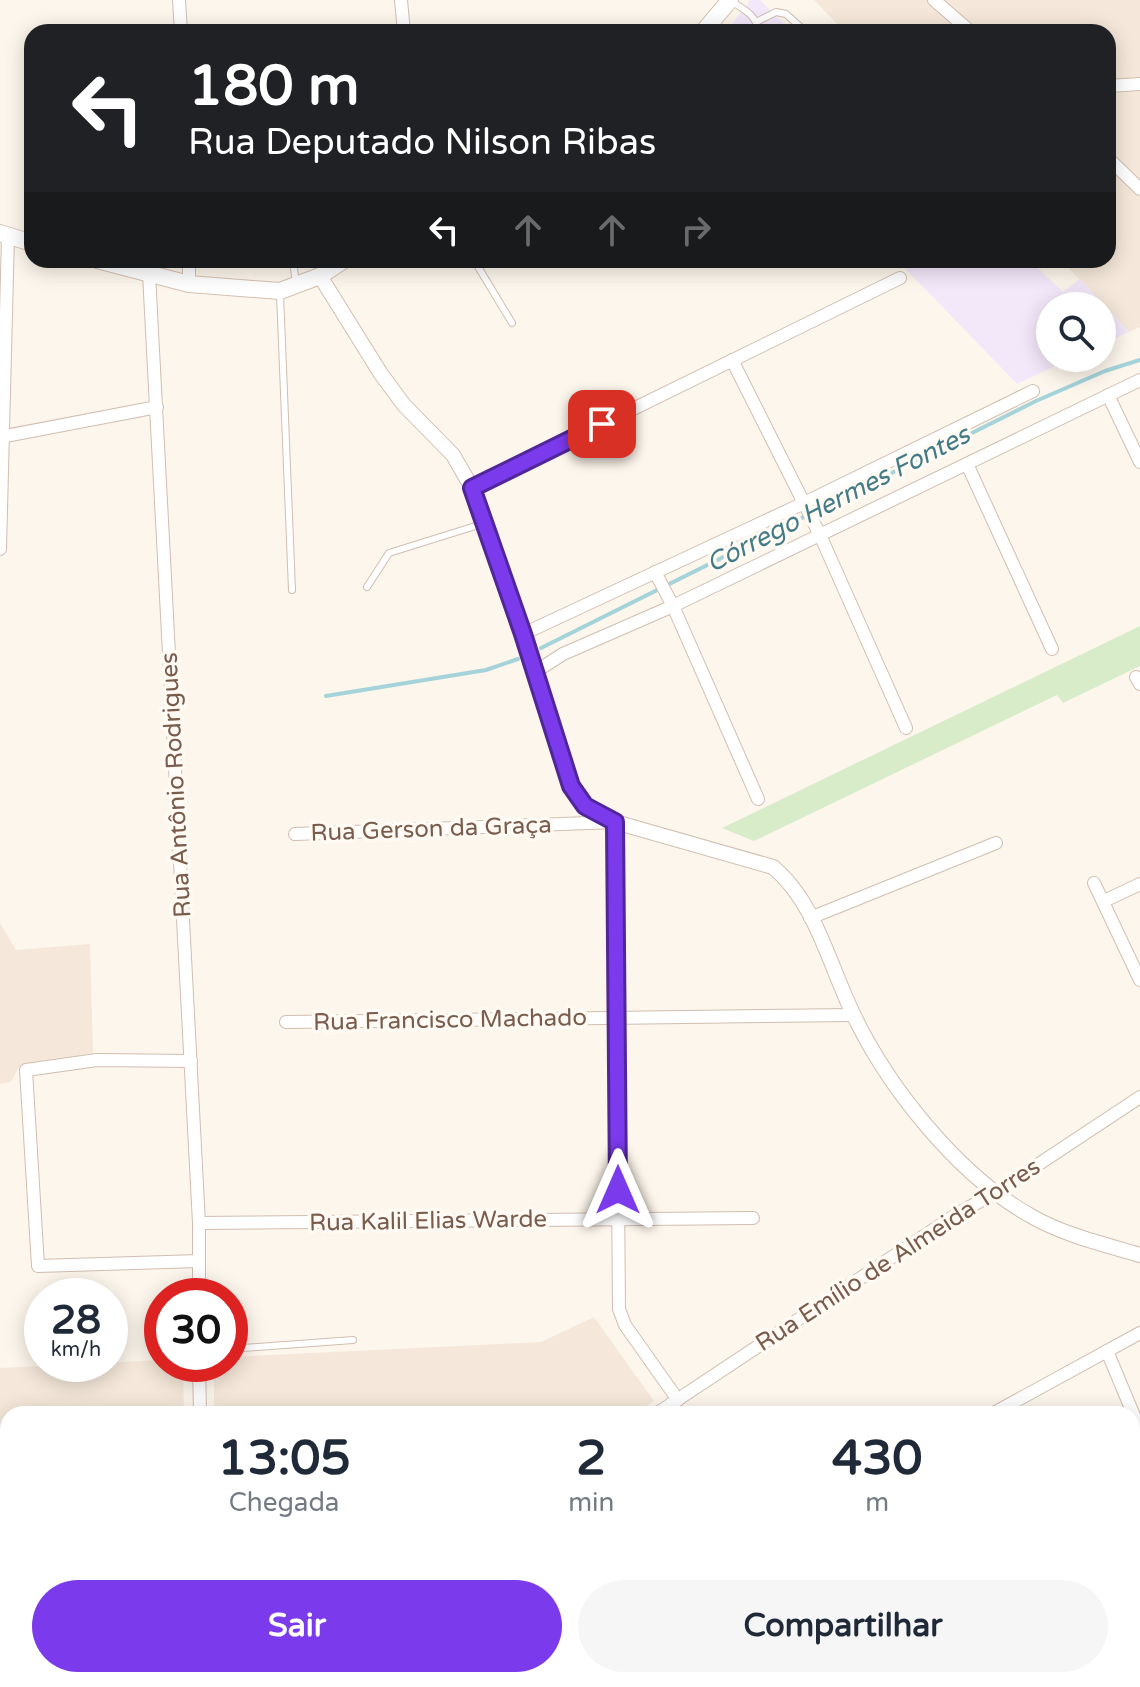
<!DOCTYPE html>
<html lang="pt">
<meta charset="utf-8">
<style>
body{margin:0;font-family:"Varela Round",sans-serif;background:#f6f6f7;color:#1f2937;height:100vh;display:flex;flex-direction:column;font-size:30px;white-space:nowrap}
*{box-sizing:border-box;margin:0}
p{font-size:26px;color:#747a83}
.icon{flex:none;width:44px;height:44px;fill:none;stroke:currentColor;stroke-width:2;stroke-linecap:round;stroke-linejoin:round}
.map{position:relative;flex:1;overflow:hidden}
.details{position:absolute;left:0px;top:1406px;width:1140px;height:282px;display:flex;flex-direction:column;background:#fff;border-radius:24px 24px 0 0;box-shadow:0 4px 20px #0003}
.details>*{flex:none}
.banner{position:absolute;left:24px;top:24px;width:1092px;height:244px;border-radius:24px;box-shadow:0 4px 20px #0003;background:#202124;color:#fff;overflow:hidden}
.buttons{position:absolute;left:1036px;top:292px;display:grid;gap:16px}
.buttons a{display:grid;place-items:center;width:80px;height:80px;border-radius:50%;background:#fff;box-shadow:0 4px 20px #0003;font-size:40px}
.speed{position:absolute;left:24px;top:1278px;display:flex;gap:16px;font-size:40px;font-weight:700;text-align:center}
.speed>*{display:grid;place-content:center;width:104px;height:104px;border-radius:50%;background:#fff;box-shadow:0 4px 20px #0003;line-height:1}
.speed small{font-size:20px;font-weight:400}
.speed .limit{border:12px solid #d22;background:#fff;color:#111}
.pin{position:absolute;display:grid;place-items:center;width:68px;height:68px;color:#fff;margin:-34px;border-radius:16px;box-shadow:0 4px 12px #0006}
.me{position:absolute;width:88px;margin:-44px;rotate:0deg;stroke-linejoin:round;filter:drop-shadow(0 0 6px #0008)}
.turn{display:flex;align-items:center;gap:28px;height:168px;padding:0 32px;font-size:36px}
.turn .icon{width:104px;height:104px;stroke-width:2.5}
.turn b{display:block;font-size:56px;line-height:68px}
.lanes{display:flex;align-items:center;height:76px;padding:0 32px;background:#0003;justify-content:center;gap:40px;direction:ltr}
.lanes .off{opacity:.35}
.eta{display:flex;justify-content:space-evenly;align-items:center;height:136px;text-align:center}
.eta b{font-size:48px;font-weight:700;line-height:56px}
.primary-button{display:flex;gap:16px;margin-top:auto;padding:16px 32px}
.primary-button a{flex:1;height:92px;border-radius:48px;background:#7c3aed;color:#fff;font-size:32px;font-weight:700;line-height:92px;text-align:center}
.primary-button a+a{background:#f6f6f7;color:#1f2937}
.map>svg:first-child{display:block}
.residential{fill:#f5e8da}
.education{fill:#f3e8fa}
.green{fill:#d8ecc9}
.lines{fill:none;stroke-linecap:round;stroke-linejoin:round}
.stream{stroke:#a5d3da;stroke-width:4}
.service-casing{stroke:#d1beb0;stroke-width:8}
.minor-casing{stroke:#d1beb0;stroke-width:14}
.tertiary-casing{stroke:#d1beb0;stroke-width:16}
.secondary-casing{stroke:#d6c0b0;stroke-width:18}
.primary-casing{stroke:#dad1cd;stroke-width:20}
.service{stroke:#fff;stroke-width:6}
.minor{stroke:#fff;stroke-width:12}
.tertiary{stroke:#fff;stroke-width:14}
.secondary{stroke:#fff;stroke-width:16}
.primary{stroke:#fbd9a5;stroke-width:18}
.route-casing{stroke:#51269a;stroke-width:20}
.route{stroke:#7c3aed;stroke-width:14}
.labels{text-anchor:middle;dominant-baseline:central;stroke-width:7;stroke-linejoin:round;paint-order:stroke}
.street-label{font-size:24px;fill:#7a5c4d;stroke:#fffaf3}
.water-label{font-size:26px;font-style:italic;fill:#437c86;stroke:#fffaf3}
</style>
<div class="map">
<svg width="1140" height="1687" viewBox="0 0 1140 1687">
<rect width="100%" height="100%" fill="#fdf6ec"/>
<!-- residential -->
<g class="residential">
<polygon points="814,0 1140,0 1140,327 1129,332 1061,260 1108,260 1108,32 845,32"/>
<polygon points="0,923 16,950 90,944 93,1053 19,1067 11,1082 0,1084"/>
<polygon points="594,1317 654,1401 634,1414 214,1414 214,1364 230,1364 230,1357 541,1342"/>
<polygon points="162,1360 162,1364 183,1364 184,1414 8,1414 8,1477 0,1470 0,1368"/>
</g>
<!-- education -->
<g class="education">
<polygon points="750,0 760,0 793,32 726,32"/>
<polygon points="897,260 1029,260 1063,292 1080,279 1129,332 1102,344 1102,306 1050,306 1050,358 1072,358 1017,384"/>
</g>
<!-- green -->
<polygon class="green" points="1140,626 1140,666 1063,703 1057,695 754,841 722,828"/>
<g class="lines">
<!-- stream -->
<g class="stream">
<polyline points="541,648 1036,401 1105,371 1140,360"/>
<polyline points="326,696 486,670 518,659"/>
</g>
<!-- service casing -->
<g class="service-casing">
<g id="service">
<path d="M731,1C745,10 756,15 759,32"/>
<polyline points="758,21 776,12 786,14 806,32"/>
<polyline points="293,260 296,284"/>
<polyline points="474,260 512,323"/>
<polyline points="280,294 292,590"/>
<polyline points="367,587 389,553 485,523"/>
<polyline points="230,1349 353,1340"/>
</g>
</g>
<!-- minor casing -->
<g class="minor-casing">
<g id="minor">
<polyline points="179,0 181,32"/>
<polyline points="401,0 404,32"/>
<polyline points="934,0 971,32"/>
<polyline points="1108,86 1140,84"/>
<polyline points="1108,158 1140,189"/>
<polyline points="189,260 189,284"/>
<polyline points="149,274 199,1223 199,1296"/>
<polyline points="732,360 820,535 906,728"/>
<polyline points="1108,395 1140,462"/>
<polyline points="0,437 157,407"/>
<polyline points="967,464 1052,649"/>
<polyline points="472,488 900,278"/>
<polyline points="0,549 8,236"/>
<polyline points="655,572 673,606 758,799"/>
<polyline points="523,634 804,503 1033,391"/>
<polyline points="535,672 563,654 673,606 1140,380"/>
<polyline points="1136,677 1140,684"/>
<polyline points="295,834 615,822 619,1309 625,1325 678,1400"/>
<polyline points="1094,883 1140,980"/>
<polyline points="1104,901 1140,884"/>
<polyline points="810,918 996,843"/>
<polyline points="286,1022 853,1015"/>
<polyline points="191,1061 97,1060 26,1070 38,1266 199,1261"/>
<polyline points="199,1223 753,1218"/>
<polyline points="1107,1351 1140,1430"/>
<polyline points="199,1364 200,1414"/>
<polyline points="656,1414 957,1214 995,1193 1140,1097"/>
<polyline points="992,1414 1140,1333"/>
<polyline points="0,1448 7,1440"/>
<polyline points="921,1680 925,1687"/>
<polyline points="1107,1680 1108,1687"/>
<polyline points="246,1687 257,1680"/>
<polyline points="772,1687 782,1680"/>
</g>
</g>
<!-- tertiary casing -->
<g class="tertiary-casing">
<path id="tertiary" d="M320,276L381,374L404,405L453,455L472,488L523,634L571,786L585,806L615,822L773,867C813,900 828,959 849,1005C884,1083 956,1174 1031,1216C1064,1235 1103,1244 1140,1255"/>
</g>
<!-- secondary casing -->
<g class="secondary-casing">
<g id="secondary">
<polyline points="703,32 730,0"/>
<polyline points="0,233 32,243"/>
<polyline points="97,260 189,284 280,291 320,276 344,260"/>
</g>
</g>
<!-- primary casing -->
<g class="primary-casing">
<g id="primary">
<polyline points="0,1494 8,1501"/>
<polyline points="231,1680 240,1687"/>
</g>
</g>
<!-- service -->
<use href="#service" class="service"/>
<!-- minor -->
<use href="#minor" class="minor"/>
<!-- tertiary -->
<use href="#tertiary" class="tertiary"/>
<!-- secondary -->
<use href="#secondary" class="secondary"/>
<!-- primary -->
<use href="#primary" class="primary"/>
</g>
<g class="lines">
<!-- route casing -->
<g class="route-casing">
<polyline id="route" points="602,424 472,488 523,634 571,786 585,806 615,822 618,1190"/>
</g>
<!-- route -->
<use href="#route" class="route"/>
</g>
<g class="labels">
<!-- street labels -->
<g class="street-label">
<text transform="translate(176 785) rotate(-93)">Rua Antônio Rodrigues</text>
<text transform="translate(431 829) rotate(-2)">Rua Gerson da Graça</text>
<text transform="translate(450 1020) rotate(-1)">Rua Francisco Machado</text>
<text transform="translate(428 1221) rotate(-1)">Rua Kalil Elias Warde</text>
<text transform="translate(898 1255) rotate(-33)">Rua Emílio de Almeida Torres</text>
</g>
<!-- water labels -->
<g class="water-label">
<text transform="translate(838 499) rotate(-27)">Córrego Hermes Fontes</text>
</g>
</g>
</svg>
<div class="buttons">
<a><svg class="icon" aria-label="search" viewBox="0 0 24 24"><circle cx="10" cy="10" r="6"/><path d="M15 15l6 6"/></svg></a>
</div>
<div class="speed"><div>28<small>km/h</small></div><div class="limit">30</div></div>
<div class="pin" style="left:602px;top:424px;background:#d93025"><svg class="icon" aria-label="arrive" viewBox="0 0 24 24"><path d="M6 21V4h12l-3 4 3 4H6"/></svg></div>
<svg class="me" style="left:618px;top:1190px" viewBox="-20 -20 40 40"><path d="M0-17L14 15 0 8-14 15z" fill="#7c3aed" stroke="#fff" stroke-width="4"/></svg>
<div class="banner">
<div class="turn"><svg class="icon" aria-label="left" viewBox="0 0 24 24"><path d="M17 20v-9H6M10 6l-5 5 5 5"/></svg><div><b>180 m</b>Rua Deputado Nilson Ribas</div></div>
<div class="lanes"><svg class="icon" aria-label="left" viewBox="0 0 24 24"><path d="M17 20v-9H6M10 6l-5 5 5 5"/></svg><svg class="icon off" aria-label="ahead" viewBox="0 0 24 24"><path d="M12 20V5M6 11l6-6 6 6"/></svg><svg class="icon off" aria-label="ahead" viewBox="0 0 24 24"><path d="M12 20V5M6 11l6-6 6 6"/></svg><svg class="icon off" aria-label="right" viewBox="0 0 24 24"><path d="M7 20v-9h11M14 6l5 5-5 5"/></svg></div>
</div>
<section class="details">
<div class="eta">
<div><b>13:05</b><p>Chegada</p></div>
<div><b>2</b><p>min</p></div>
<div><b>430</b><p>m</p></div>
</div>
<div class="primary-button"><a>Sair</a><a>Compartilhar</a></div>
</section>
</div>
